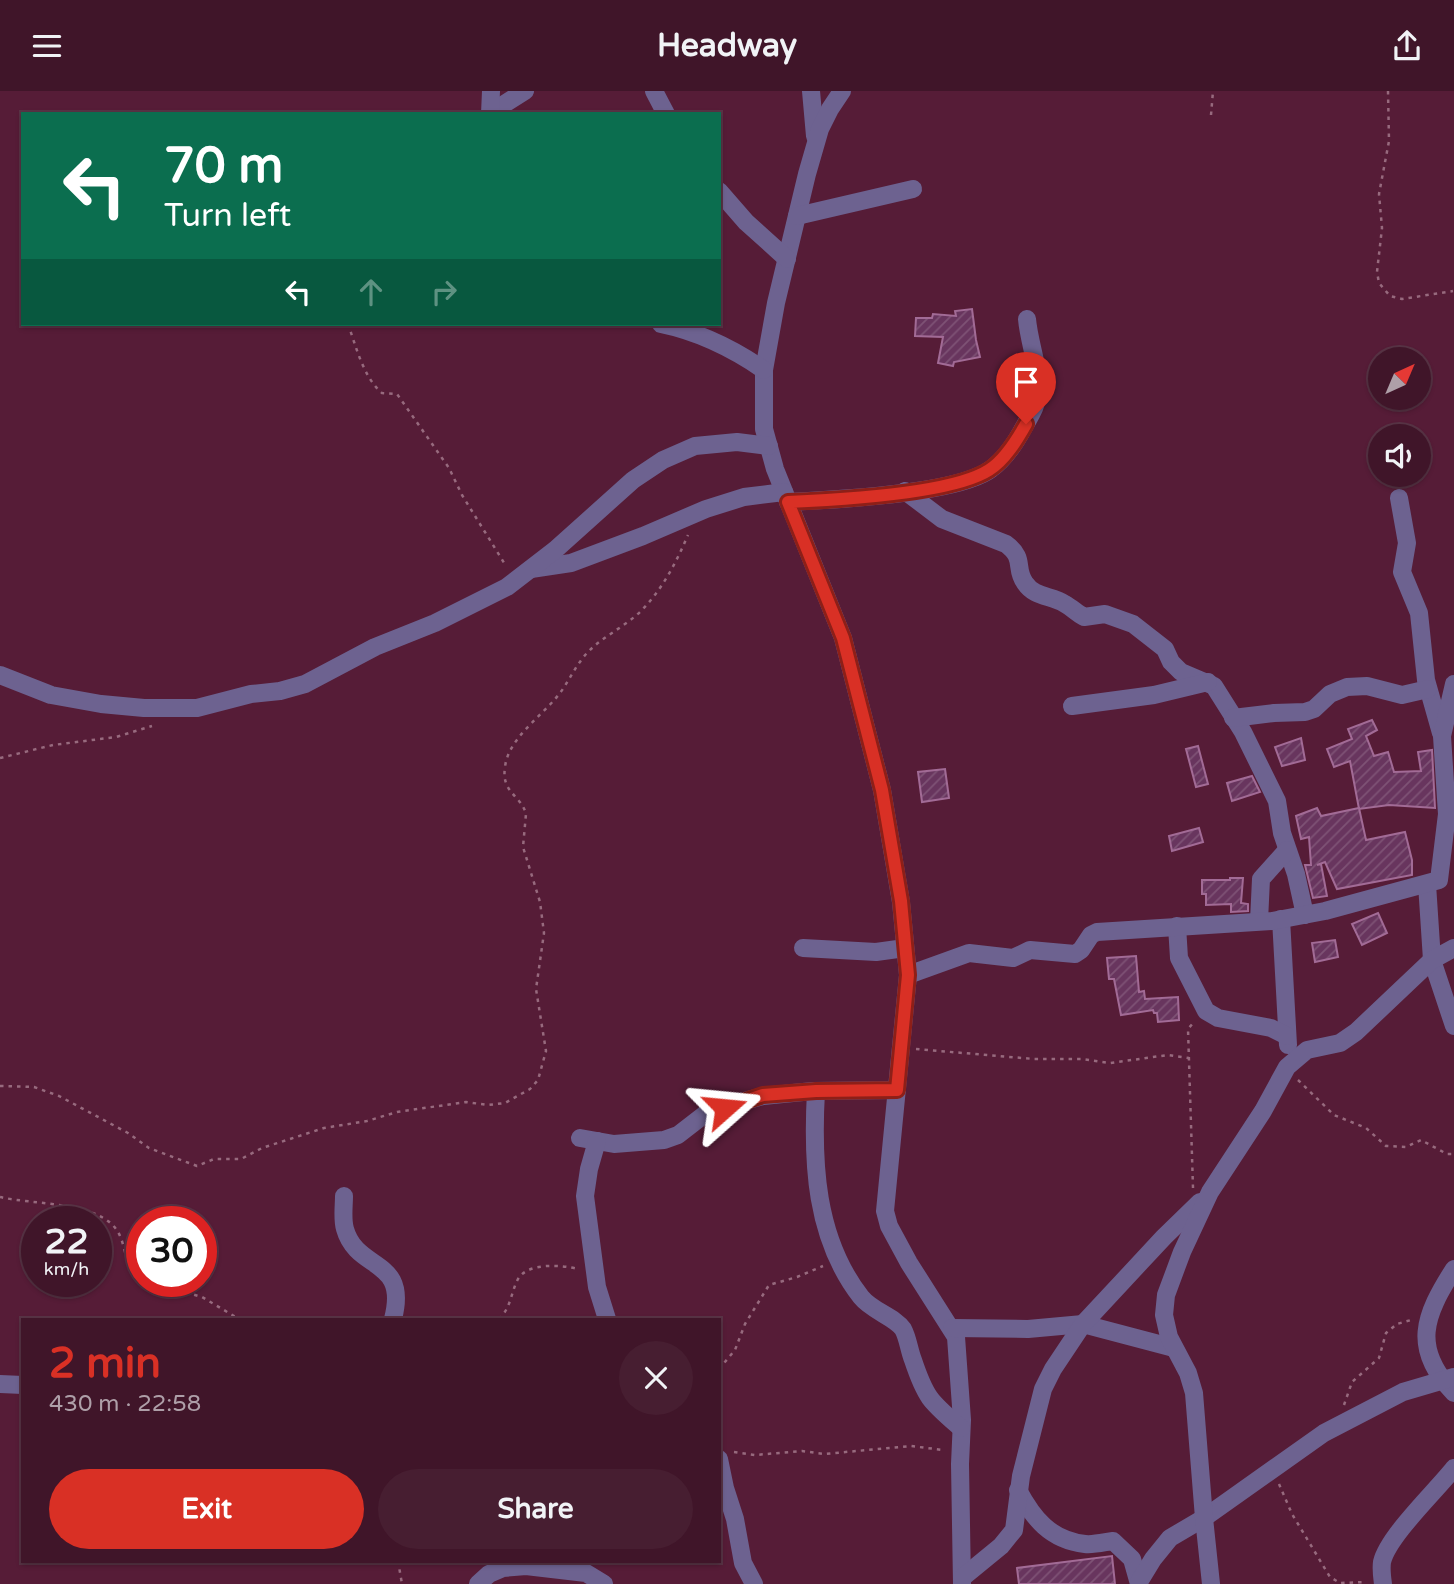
<!DOCTYPE html>
<meta charset="utf-8">
<style>
body{margin:0;font-family:"Varela Round",sans-serif;background:#471e31;color:#f1f3f6;height:100vh;display:flex;flex-direction:column;font-size:26px;white-space:nowrap}
*{box-sizing:border-box;margin:0}
p{font-size:23px;color:#ae9fa8}
.icon{flex:none;width:38px;height:38px;fill:none;stroke:currentColor;stroke-width:2;stroke-linecap:round;stroke-linejoin:round}
.map{position:relative;flex:1;overflow:hidden}
.sheet{position:absolute;left:21px;top:1227px;width:700px;height:245px;display:flex;flex-direction:column;background:#401529;border-radius:0px;box-shadow:0 2px 5px #0004,0 0 0 2px #593446}
.sheet>*{flex:none}
.banner{position:absolute;left:21px;top:21px;width:700px;height:214px;border-radius:0px;box-shadow:0 2px 5px #0004,0 0 0 2px #593446;background:#0b6e4f;color:#fff;overflow:hidden}
.needle{width:46px;rotate:44deg}
.controls{position:absolute;left:1368px;top:256px;display:grid;gap:14px}
.controls a{display:grid;place-items:center;width:63px;height:63px;border-radius:50%;background:#401529;box-shadow:0 2px 5px #0004,0 0 0 2px #593446;font-size:35px}
.speed{position:absolute;left:21px;top:1115px;display:flex;gap:14px;font-size:35px;font-weight:700;text-align:center}
.speed>*{display:grid;place-content:center;width:91px;height:91px;border-radius:50%;background:#401529;box-shadow:0 2px 5px #0004,0 0 0 2px #593446;line-height:1}
.speed small{font-size:18px;font-weight:400}
.speed .limit{border:10px solid #d22;background:#fff;color:#111}
.pin{position:absolute;display:grid;place-items:center;width:60px;height:60px;color:#fff;margin:-72px -30px;border-radius:50% 50% 50% 0;rotate:-45deg;box-shadow:0 0 7px #0007}
.pin .icon{rotate:45deg}
.me{position:absolute;width:77px;margin:-38px;rotate:72deg;stroke-linejoin:round;filter:drop-shadow(0 0 5px #0008)}
.turn{display:flex;align-items:center;gap:24px;height:147px;padding:0 28px;font-size:32px}
.turn .icon{width:91px;height:91px;stroke-width:2.5}
.turn b{display:block;font-size:49px;line-height:60px}
.lanes{display:flex;align-items:center;height:66px;padding:0 28px;background:#0003;justify-content:center;gap:35px;direction:ltr}
.lanes .off{opacity:.35}
.round{display:grid;place-items:center;flex:none;width:74px;height:74px;border-radius:37px;background:#471e31}
.head{display:flex;align-items:center;justify-content:space-between;height:119px;padding:0 28px}
h1{font-size:42px;font-weight:700;line-height:52px;color:#d93025}
.button{display:flex;gap:14px;margin-top:auto;padding:14px 28px}
.button a{flex:1;height:80px;border-radius:42px;background:#d93025;color:#fff;font-size:28px;font-weight:700;line-height:80px;text-align:center}
.button a+a{background:#471e31;color:#f1f3f6}
header{display:flex;justify-content:space-between;align-items:center;height:91px;padding:0 28px;background:#401529;font-size:32px;font-weight:700}
.map>svg:first-child{display:block}
.building{fill:url(#building-hatch);stroke:#a26b96;stroke-width:2}
.lines{fill:none;stroke-linecap:round;stroke-linejoin:round}
.path{stroke:#976a7e;stroke-width:2.5;stroke-dasharray:3.5 5;stroke-linecap:butt}
.minor{stroke:#6d6290;stroke-width:18}
.route-casing{stroke:#8d1f18;stroke-width:18}
.route{stroke:#d93025;stroke-width:12}
</style>
<header><svg class="icon" aria-label="menu" viewBox="0 0 24 24"><path d="M4 6h16M4 12h16M4 18h16"/></svg>Headway<svg class="icon" aria-label="share" viewBox="0 0 24 24"><path d="M12 15V3M7 8l5-5 5 5M5 13v7h14v-7"/></svg></header>
<div class="map">
<svg width="1454" height="1493" viewBox="0 0 1454 1493">
<defs>
<pattern id="building-hatch" width="6" height="6" patternUnits="userSpaceOnUse" patternTransform="scale(1.75)"><rect width="6" height="6" fill="#68355e"/><path d="M-1 1l2-2M0 6l6-6M5 7l2-2" fill="none" stroke="#7e5275"/></pattern>
</defs>
<rect width="100%" height="100%" fill="#561c37"/>
<!-- building -->
<g class="building">
<polygon points="972,218 976,249 980,266 954,271 953,275 938,272 943,246 915,245 916,227 932,227 933,223 956,225 955,220"/>
<polygon points="1372,629 1377,639 1366,645 1374,665 1388,661 1394,681 1421,680 1418,661 1432,659 1435,717 1389,714 1359,718 1350,670 1334,676 1327,658 1352,648 1348,638"/>
<polygon points="1301,647 1305,669 1282,675 1275,656"/>
<polygon points="1198,655 1208,693 1196,696 1186,658"/>
<polygon points="945,678 949,707 922,711 918,681"/>
<polygon points="1252,685 1260,701 1232,710 1227,692"/>
<polygon points="1317,717 1321,725 1359,717 1366,749 1405,741 1412,769 1412,784 1337,798 1325,771 1317,774 1321,773 1327,805 1313,807 1305,774 1311,774 1309,746 1301,748 1296,725"/>
<polygon points="1199,737 1203,751 1172,760 1169,745"/>
<polygon points="1230,787 1243,787 1241,812 1248,813 1248,820 1231,821 1231,813 1206,814 1206,803 1202,803 1202,789 1230,789"/>
<polygon points="1378,822 1387,842 1362,854 1352,833"/>
<polygon points="1335,849 1338,866 1315,871 1312,852"/>
<polygon points="1136,865 1139,901 1144,900 1145,908 1178,906 1179,929 1158,931 1157,922 1154,922 1153,919 1121,924 1114,888 1109,888 1107,867"/>
<polygon points="1112,1465 1115,1493 1019,1493 1017,1477"/>
</g>
<g class="lines">
<!-- path -->
<g class="path">
<polyline points="1388,0 1389,50 1379,103 1382,137 1377,181 1379,192 1390,205 1402,208 1453,200"/>
<polyline points="1211,24 1213,0"/>
<path d="M348,233C356,255 363,286 382,302L397,303L449,377L462,404L506,475"/>
<polyline points="0,667 53,654 116,646 152,635"/>
<polyline points="916,958 1034,968 1082,968 1110,972 1168,964 1189,967"/>
<polyline points="1298,989 1334,1024 1366,1037 1386,1055 1406,1056 1421,1049 1447,1063 1454,1063"/>
<path d="M0,995L34,996L59,1005L128,1042L149,1057L197,1075L214,1068H241L262,1057L324,1037L367,1030L397,1021L466,1011L488,1014L505,1012L530,998L538,989L546,960L536,898L544,842L540,811L523,756L526,723C521,704 501,702 505,676C508,649 538,628 555,608C566,596 572,581 582,568C597,548 622,538 640,521C662,499 676,472 688,444"/>
<polyline points="1193,1097 1188,938 1194,931"/>
<path d="M0,1106C33,1114 100,1110 118,1141C128,1159 123,1177 142,1189"/>
<polyline points="145,1190 202,1206 239,1228"/>
<path d="M499,1228C511,1217 511,1201 518,1188C528,1171 562,1174 578,1178"/>
<polyline points="719,1278 735,1259 745,1233 769,1194 797,1186 823,1175"/>
<polyline points="1344,1314 1352,1291 1379,1267 1386,1242 1397,1233 1411,1229"/>
<polyline points="734,1361 755,1364 802,1360 824,1363 911,1355 943,1359"/>
<polyline points="1279,1393 1292,1423 1330,1486 1340,1492 1366,1491"/>
<polyline points="398,1470 402,1493"/>
</g>
<!-- minor -->
<g class="minor">
<polyline points="654,0 666,23"/>
<polyline points="811,0 815,45"/>
<polyline points="842,0 830,18 820,38 807,83 776,212 764,279 764,338 775,378 843,547 882,699 901,811 908,884 885,1120 889,1135 909,1172 956,1246 962,1329 960,1373 962,1493"/>
<polyline points="490,22 525,0"/>
<polyline points="490,23 491,0"/>
<polyline points="719,100 746,131 787,168"/>
<polyline points="797,125 913,98"/>
<path d="M661,233C700,241 732,257 764,279"/>
<path d="M905,400L942,428L1006,453C1026,468 1014,477 1025,492C1035,507 1051,504 1065,513C1072,517 1077,522 1084,526L1105,523L1133,533L1165,558L1171,571L1181,581L1214,595L1243,641L1277,710L1282,742L1296,783L1305,824"/>
<polyline points="1399,407 1407,452 1402,481 1419,522 1426,589 1441,642"/>
<path d="M788,411C833,409 958,403 991,378C1005,368 1016,351 1024,336C1030,325 1037,315 1038,302C1040,278 1029,252 1027,228"/>
<polyline points="531,478 571,472 643,445 706,418 744,406 784,401"/>
<polyline points="0,584 51,604 101,613 144,617 197,617 251,603 280,600 305,593 375,556 435,532 507,496 555,459 633,389 663,369 695,355 737,351 769,355"/>
<polyline points="1072,615 1154,604 1208,591"/>
<polyline points="1233,627 1274,622 1305,621 1314,618 1330,603 1347,596 1367,595 1402,604 1428,598"/>
<polyline points="1427,793 1432,869 1454,935"/>
<polyline points="1281,828 1288,954"/>
<polyline points="1259,830 1261,788 1287,759"/>
<polyline points="1177,835 1179,867 1206,920 1218,927 1271,937 1287,945"/>
<polyline points="803,857 876,861 905,857"/>
<polyline points="908,884 969,862 1013,867 1030,859 1075,863 1081,859 1091,844 1097,841 1272,830 1325,820 1439,789 1447,723 1442,645 1454,593"/>
<path d="M816,1000C812,1071 815,1147 861,1206C872,1220 895,1226 903,1238C908,1247 909,1259 913,1269C926,1308 931,1311 961,1337"/>
<polyline points="580,1047 614,1053 664,1049 678,1044 709,1020 763,1005 813,1000 897,999"/>
<polyline points="597,1050 589,1078 585,1105 597,1196 607,1228"/>
<path d="M344,1105C344,1115 342,1128 345,1138C357,1181 409,1166 393,1228"/>
<path d="M1454,1178C1424,1225 1411,1257 1454,1302"/>
<polyline points="952,1237 1028,1238 1083,1233 1174,1257"/>
<polyline points="0,1293 23,1294"/>
<polyline points="719,1368 725,1397 735,1428 743,1472 754,1493"/>
<path d="M1018,1399C1033,1427 1050,1449 1085,1453C1094,1454 1105,1451 1113,1450L1132,1468L1139,1493"/>
<polyline points="962,1487 1001,1455 1014,1439 1021,1385 1043,1298 1053,1278 1083,1233 1164,1146 1200,1111"/>
<polyline points="1139,1491 1153,1468 1170,1447 1204,1427 1324,1342 1403,1301 1454,1286"/>
<polyline points="478,1493 489,1483 503,1477 526,1475 586,1482 604,1493"/>
<polyline points="1211,1493 1204,1427 1194,1302 1188,1282 1169,1246 1164,1224 1166,1204 1182,1161 1210,1101 1263,1020 1287,976 1307,959 1340,952 1356,941 1432,869 1454,857"/>
<path d="M1383,1493C1382,1486 1381,1478 1382,1471C1388,1445 1437,1399 1454,1377"/>
</g>
</g>
<g class="lines">
<!-- route casing -->
<g class="route-casing">
<path id="route" d="M725,1017L763,1004L816,1000L897,999L908,884L901,810L882,699L843,547L788,411C835,409 952,403 989,379C1005,369 1017,349 1026,333"/>
</g>
<!-- route -->
<use href="#route" class="route"/>
</g>
</svg>
<div class="controls">
<a><svg class="needle" viewBox="-14 -14 28 28"><path d="M0-13l5 13h-10z" fill="#e53935"/><path d="M0 13l5-13h-10z" fill="#ae9fa8"/></svg></a>
<a><svg class="icon" aria-label="sound" viewBox="0 0 24 24"><path d="M4 9h4l5-4v14l-5-4H4zM17 9q2 3 0 6"/></svg></a>
</div>
<div class="speed"><div>22<small>km/h</small></div><div class="limit">30</div></div>
<div class="pin" style="left:1026px;top:333px;background:#d93025"><svg class="icon" aria-label="arrive" viewBox="0 0 24 24"><path d="M6 21V4h12l-3 4 3 4H6"/></svg></div>
<svg class="me" style="left:725px;top:1017px" viewBox="-20 -20 40 40"><path d="M0-17L14 15 0 8-14 15z" fill="#d93025" stroke="#fff" stroke-width="4"/></svg>
<div class="banner">
<div class="turn"><svg class="icon" aria-label="left" viewBox="0 0 24 24"><path d="M17 20v-9H6M10 6l-5 5 5 5"/></svg><div><b>70 m</b>Turn left</div></div>
<div class="lanes"><svg class="icon" aria-label="left" viewBox="0 0 24 24"><path d="M17 20v-9H6M10 6l-5 5 5 5"/></svg><svg class="icon off" aria-label="ahead" viewBox="0 0 24 24"><path d="M12 20V5M6 11l6-6 6 6"/></svg><svg class="icon off" aria-label="right" viewBox="0 0 24 24"><path d="M7 20v-9h11M14 6l5 5-5 5"/></svg></div>
</div>
<section class="sheet">
<div class="head"><div><h1>2 min</h1><p>430 m · 22:58</p></div><a class="round"><svg class="icon" aria-label="close" viewBox="0 0 24 24"><path d="M6 6l12 12M18 6L6 18"/></svg></a></div>
<div class="button"><a>Exit</a><a>Share</a></div>
</section>
</div>
